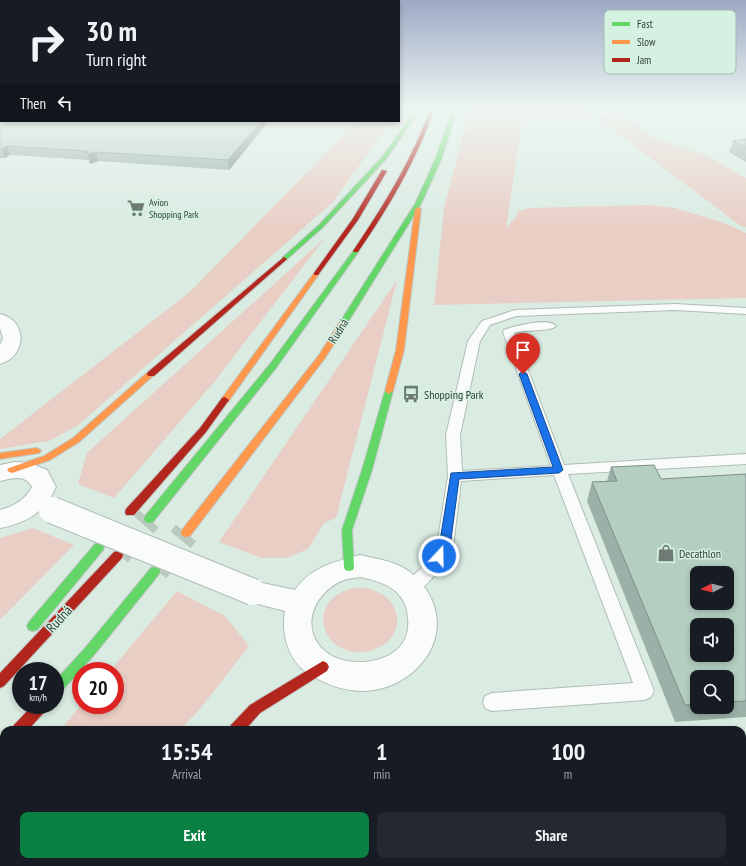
<!DOCTYPE html>
<meta charset="utf-8">
<style>
body{margin:0;font-family:"PT Sans Narrow",sans-serif;background:#242831;color:#f1f3f6;height:100vh;display:flex;flex-direction:column;font-size:15px;white-space:nowrap}
*{box-sizing:border-box;margin:0}
p{font-size:13px;color:#9ea1a6}
.icon{flex:none;width:22px;height:22px;fill:none;stroke:currentColor;stroke-width:2;stroke-linecap:round;stroke-linejoin:round}
.map{position:relative;flex:1;overflow:hidden}
.panel{position:absolute;left:0px;top:726px;width:746px;height:140px;display:flex;flex-direction:column;background:#171b24;border-radius:12px 12px 0 0;box-shadow:0 2px 6px #0003}
.panel>*{flex:none}
.guide{position:absolute;left:0px;top:0px;width:400px;height:122px;box-shadow:0 2px 6px #0003;background:#171b24;color:#f1f3f6;overflow:hidden}
.needle{width:26px;rotate:264deg}
.controls{position:absolute;left:690px;top:566px;display:grid;gap:8px}
.controls a{display:grid;place-items:center;width:44px;height:44px;border-radius:8px;background:#171b24;box-shadow:0 2px 6px #0003;font-size:20px}
.speed{position:absolute;left:12px;top:662px;display:flex;gap:8px;font-size:20px;font-weight:700;text-align:center}
.speed>*{display:grid;place-content:center;width:52px;height:52px;border-radius:50%;background:#171b24;box-shadow:0 2px 6px #0003;line-height:1}
.speed small{font-size:10px;font-weight:400}
.speed .limit{border:6px solid #d22;background:#fff;color:#111}
.pin{position:absolute;display:grid;place-items:center;width:34px;height:34px;color:#fff;margin:-41px -17px;border-radius:50% 50% 50% 0;rotate:-45deg;box-shadow:0 0 4px #0007}
.pin .icon{rotate:45deg}
.me{position:absolute;width:44px;margin:-22px;rotate:21deg;stroke-linejoin:round;filter:drop-shadow(0 0 3px #0008)}
.turn{display:flex;align-items:center;gap:14px;height:84px;padding:0 20px;font-size:18px}
.turn .icon{width:52px;height:52px;stroke-width:2.5}
.turn b{display:block;font-size:28px;line-height:34px}
.then{display:flex;align-items:center;height:38px;padding:0 20px;background:#0003;gap:8px;font-size:15px}
.eta{display:flex;justify-content:space-evenly;align-items:center;height:68px;text-align:center}
.eta b{font-size:24px;font-weight:800;line-height:28px}
.primary-button{display:flex;gap:8px;margin-top:auto;padding:8px 20px}
.primary-button a{flex:1;height:46px;border-radius:8px;background:#0b8043;color:#fff;font-size:16px;font-weight:800;line-height:46px;text-align:center}
.primary-button a+a{background:#242831;color:#f1f3f6}
.map>svg:first-child{display:block}
.green{fill:#e9cec5}
.lines{fill:none;stroke-linecap:round;stroke-linejoin:round}
.highway-tunnel{stroke:#b9c9c0;stroke-width:26;stroke-dasharray:26 13;stroke-linecap:butt}
.lane-casing{stroke:#b0bdb6;stroke-width:2}
.street-casing{stroke:#b0bdb6;stroke-width:2}
.fast-casing{stroke:#bec6c2;stroke-width:2}
.slow-casing{stroke:#bec6c2;stroke-width:2}
.jam-casing{stroke:#bec6c2;stroke-width:2}
.lane{fill:#f9fcfb;fill-rule:evenodd}
.street{fill:#f9fcfb;fill-rule:evenodd}
.fast{fill:#63d668;fill-rule:evenodd}
.slow{fill:#ff974d;fill-rule:evenodd}
.jam{fill:#b3261e;fill-rule:evenodd}
.street-bridge-casing{stroke:#b0bdb6;stroke-width:28;stroke-linecap:butt}
.street-bridge{stroke:#f9fcfb;stroke-width:26}
.wall{fill:#9bb1a7;fill-rule:evenodd}
.shaded-wall{fill:#7e9088}
.building{fill:#b4cec2;stroke:#7e9088;fill-rule:evenodd}
.route{fill:#1a73e8;stroke:#114b97}
.labels{text-anchor:middle;dominant-baseline:central;stroke-width:3;stroke-linejoin:round;paint-order:stroke}
.far-poi-label{font-size:10px;fill:#343f39;stroke:#d4f1e2;text-anchor:start}
.street-label{font-size:12px;fill:#343f39;stroke:#d4f1e2}
.poi-label{font-size:12px;fill:#343f39;stroke:#d4f1e2;text-anchor:start}
.near-street-label{font-size:14px;fill:#343f39;stroke:#d4f1e2}
.key{fill:#d4f1e2;stroke:#a4bcaf;stroke-width:1}
.key-label{font-size:11px;fill:#343f39}
</style>
<div class="map">
<svg width="746" height="866" viewBox="0 0 746 866">
<rect width="100%" height="100%" fill="#daebe2"/>
<!-- green -->
<g class="green">
<polygon points="471,107 576,107 593,116 522,120 506,228 516,217 518,211 529,208 649,205 675,208 721,222 746,233 746,298 434,305 444,208"/>
<polygon points="619,113 652,137 709,157 746,178 746,227 741,226 596,117"/>
<polygon points="355,121 391,121 333,202 77,426 49,441 0,449 0,439 190,292 353,125"/>
<polygon points="325,238 215,381 114,498 78,484 87,453"/>
<polygon points="397,280 336,518 324,523 308,549 286,558 261,558 219,542"/>
<polygon points="33,528 74,545 0,620 0,538"/>
<path d="M353,588C402,584 414,640 369,651C323,661 302,601 353,588Z"/>
<polygon points="177,591 225,616 249,646 200,709 180,730 60,730 81,705 115,705 115,671 110,671"/>
<polygon points="4,796 4,862 52,862 48,866 0,866 0,801"/>
<polygon points="742,826 746,826 746,866 195,866 197,862 742,862"/>
</g>
<g class="lines">
<!-- highway-tunnel -->
<g class="highway-tunnel">
<polyline points="118,554 149,519"/>
<polyline points="156,570 186,533"/>
</g>
<!-- lane casing -->
<g class="lane-casing">
<path id="lane" d="M675,304L746,308V314L675,310L516,316L490,325L480,341L460,435L462,471L551,466L503,332L504,330C514,326 549,317 556,326C551,332 524,329 514,333L564,465L746,454V464L568,474L654,691L651,697L645,700L492,711L485,708L483,702L485,696L492,693L633,683L554,475L461,481L453,547C445,561 423,599 405,593L403,588L405,583L428,562L437,546L448,476L446,435L468,341L482,321L515,310Z"/>
</g>
<!-- street casing -->
<g class="street-casing">
<g id="street">
<path d="M0,314C29,321 26,357 0,364V345L3,338L0,328Z"/>
<path d="M15,462L30,463L47,470L56,487C45,512 27,523 0,528V510C13,507 26,499 32,487C26,474 12,478 0,481V465Z"/>
<path d="M360,555C372,558 387,560 398,565C411,571 420,580 427,591C458,640 411,693 359,691C340,690 323,683 308,673C288,661 281,633 285,611L243,600L239,592L243,584L253,581L295,590C311,567 334,562 360,555ZM360,577C374,580 391,584 400,596C406,603 407,610 408,618C412,654 375,666 347,661C336,659 326,654 319,645C302,622 316,594 339,582C345,579 354,578 360,577Z"/>
</g>
</g>
<!-- fast casing -->
<g class="fast-casing">
<g id="fast">
<polygon points="454,107 458,107 441,160 421,204 348,322 344,324 341,324 340,322 415,204 435,160"/>
<polygon points="411,116 415,117 387,158 323,227 286,260 282,260 282,258 319,225 383,156"/>
<polygon points="356,249 359,251 276,368 153,522 149,523 145,522 144,519 145,516 270,364 354,250"/>
<polygon points="389,388 393,391 372,470 352,530 354,567 353,570 349,571 345,570 344,567 342,530 362,470 385,391"/>
<polygon points="99,543 103,544 104,547 103,550 37,630 33,631 29,630 27,626 29,622 95,544"/>
<polygon points="155,567 159,568 160,571 159,574 94,655 59,694 55,696 55,681 86,647 151,568"/>
</g>
</g>
<!-- slow casing -->
<g class="slow-casing">
<g id="slow">
<polygon points="418,207 421,209 404,350 393,391 389,394 385,391 396,350 415,209"/>
<polygon points="316,272 319,274 228,402 222,402 221,400 222,398 314,273"/>
<polygon points="341,320 344,320 348,322 325,358 190,536 186,537 182,536 181,533 182,530 319,355"/>
<polygon points="148,372 151,372 155,374 79,442 50,460 12,473 9,472 7,470 9,468 44,456 73,438"/>
<polygon points="36,448 39,449 41,451 39,453 0,459 0,453"/>
<polygon points="102,862 120,862 118,866 100,866"/>
</g>
</g>
<!-- jam casing -->
<g class="jam-casing">
<g id="jam">
<path d="M431,107H435C417,160 389,207 358,252H354L353,251C384,205 412,160 431,107Z"/>
<polygon points="382,170 387,171 358,220 318,275 314,275 314,273 352,220"/>
<polygon points="284,257 287,259 286,260 154,376 148,376 147,374 148,372"/>
<polygon points="225,397 229,400 206,432 134,515 126,515 125,512 126,509 200,428 222,398"/>
<polygon points="118,551 122,552 123,555 122,558 4,686 0,688 0,673 114,552"/>
<polygon points="323,661 327,663 329,667 327,671 260,713 245,730 229,730 231,725 250,705"/>
<polygon points="33,705 48,705 47,709 28,730 12,730 14,725"/>
<polygon points="4,740 4,756 0,758 0,742"/>
</g>
</g>
<!-- lane -->
<use href="#lane" class="lane"/>
<!-- street -->
<use href="#street" class="street"/>
<!-- fast -->
<use href="#fast" class="fast"/>
<!-- slow -->
<use href="#slow" class="slow"/>
<!-- jam -->
<use href="#jam" class="jam"/>
<!-- street-bridge casing -->
<g class="street-bridge-casing">
<polyline id="street-bridge" points="52,510 253,592"/>
</g>
<!-- street-bridge -->
<use href="#street-bridge" class="street-bridge"/>
</g>
<!-- wall -->
<g class="wall">
<polygon points="0,107 66,125 66,121 269,121 229,170 98,161 90,164 89,160 10,155 5,158 0,158"/>
<polygon points="746,139 746,162 729,152 733,141"/>
<path d="M611,467L661,479L746,474V717L675,722L587,501L592,482L607,481ZM697,677H727V707H697Z"/>
<polygon points="734,862 742,862 746,866 734,866 733,863"/>
</g>
<!-- shaded-wall -->
<g class="shaded-wall">
<polygon points="261,121 269,121 229,170 228,160"/>
<polygon points="7,146 10,155 5,158 2,149"/>
<polygon points="96,152 98,161 90,164 88,154"/>
</g>
<!-- building -->
<g class="building">
<polygon points="0,107 1,107 1,121 62,121 66,125 66,121 261,121 228,160 96,152 88,154 87,151 7,146 2,149 0,149"/>
<polygon points="746,139 746,148 733,141"/>
<path d="M654,465L661,479L746,474V701L727,702V677H697V704L685,705L592,482L617,481L611,467ZM697,573H727V603H697ZM697,625H727V655H697Z"/>
<polygon points="746,858 746,866 739,866 738,862 742,862 742,859"/>
</g>
<!-- sky -->
<linearGradient id="sky" x2="0" y2="1"><stop stop-color="#9da9c4"/><stop offset="0.47" stop-color="#eef6f2"/><stop offset="1" stop-color="#eef6f2" stop-opacity="0"/></linearGradient>
<rect width="746" height="229" fill="url(#sky)"/>
<!-- route -->
<polygon class="route" points="523,371 527,374 563,470 559,473 459,479 450,547 443,559 435,559 434,556 439,547 451,473 553,467 519,374"/>
<!-- icons -->
<defs>
<g id="supermarket-bare" transform="scale(1.38)"><path d="M-6-5.5h2.5l.6 2H6L4.5 2H-2.5L-4.4-4H-6ZM-1.5 3.2a1.3 1.3 0 1 0 .1 0ZM3 3.2a1.3 1.3 0 1 0 .1 0Z" fill="#6e7b74" stroke="#d4f1e2" stroke-width="2.5" paint-order="stroke"/></g>
<g id="bus-bare" transform="scale(1.38)"><path d="M-5-6H5V4H4V6H2V4H-2V6H-4V4H-5ZM-3.5-4V0h7V-4ZM-3.5 1.2v1.5H-2V1.2ZM2 1.2v1.5H3.5V1.2Z" fill="#6e7b74" stroke="#d4f1e2" stroke-width="2.5" paint-order="stroke"/></g>
<g id="shop-bare" transform="scale(1.38)"><path d="M-5-2.5h2.3a2.7 3.5 0 0 1 5.4 0H5L5.5 6h-11ZM-1.5-2.5h3a1.5 2.3 0 0 0-3 0Z" fill="#6e7b74" stroke="#d4f1e2" stroke-width="2.5" paint-order="stroke"/></g>
</defs>
<g fill-rule="evenodd">
<use href="#supermarket-bare" x="136" y="208"/>
<use href="#bus-bare" x="411" y="394"/>
<use href="#shop-bare" x="666" y="553"/>
</g>
<g class="labels">
<!-- far-poi labels -->
<g class="far-poi-label">
<text x="149" y="202">Avion<tspan x="149" dy="12">Shopping Park</tspan></text>
</g>
<!-- street labels -->
<g class="street-label">
<text transform="translate(338 331) rotate(-58)">Rudná</text>
</g>
<!-- poi labels -->
<g class="poi-label">
<text x="424" y="394">Shopping Park</text>
<text x="679" y="553">Decathlon</text>
</g>
<!-- near-street labels -->
<g class="near-street-label">
<text transform="translate(59 619) rotate(-47)">Rudná</text>
</g>
</g>
<!-- legend -->
<rect x="604" y="10" width="132" height="64" rx="6" class="key"/>
<rect x="612" y="22" width="18" height="4" fill="#63d668"/>
<rect x="612" y="40" width="18" height="4" fill="#ff974d"/>
<rect x="612" y="58" width="18" height="4" fill="#b3261e"/>
<g class="key-label">
<text x="637" y="28">Fast</text>
<text x="637" y="46">Slow</text>
<text x="637" y="64">Jam</text>
</g>
</svg>
<div class="controls">
<a><svg class="needle" viewBox="-14 -14 28 28"><path d="M0-13l5 13h-10z" fill="#e53935"/><path d="M0 13l5-13h-10z" fill="#9ea1a6"/></svg></a>
<a><svg class="icon" aria-label="sound" viewBox="0 0 24 24"><path d="M4 9h4l5-4v14l-5-4H4zM17 9q2 3 0 6"/></svg></a>
<a><svg class="icon" aria-label="search" viewBox="0 0 24 24"><circle cx="10" cy="10" r="6"/><path d="M15 15l6 6"/></svg></a>
</div>
<div class="speed"><div>17<small>km/h</small></div><div class="limit">20</div></div>
<div class="pin" style="left:523px;top:374px;background:#d93025"><svg class="icon" aria-label="arrive" viewBox="0 0 24 24"><path d="M6 21V4h12l-3 4 3 4H6"/></svg></div>
<svg class="me" style="left:439px;top:556px" viewBox="-20 -20 40 40"><circle r="17" fill="#1a73e8" stroke="#fff" stroke-width="3"/><path d="M0-11L8 9 0 5-8 9z" fill="#fff"/></svg>
<div class="guide">
<div class="turn"><svg class="icon" aria-label="right" viewBox="0 0 24 24"><path d="M7 20v-9h11M14 6l5 5-5 5"/></svg><div><b>30 m</b>Turn right</div></div>
<div class="then">Then<svg class="icon" aria-label="left" viewBox="0 0 24 24"><path d="M17 20v-9H6M10 6l-5 5 5 5"/></svg></div>
</div>
<section class="panel">
<div class="eta">
<div><b>15:54</b><p>Arrival</p></div>
<div><b>1</b><p>min</p></div>
<div><b>100</b><p>m</p></div>
</div>
<div class="primary-button"><a>Exit</a><a>Share</a></div>
</section>
</div>
